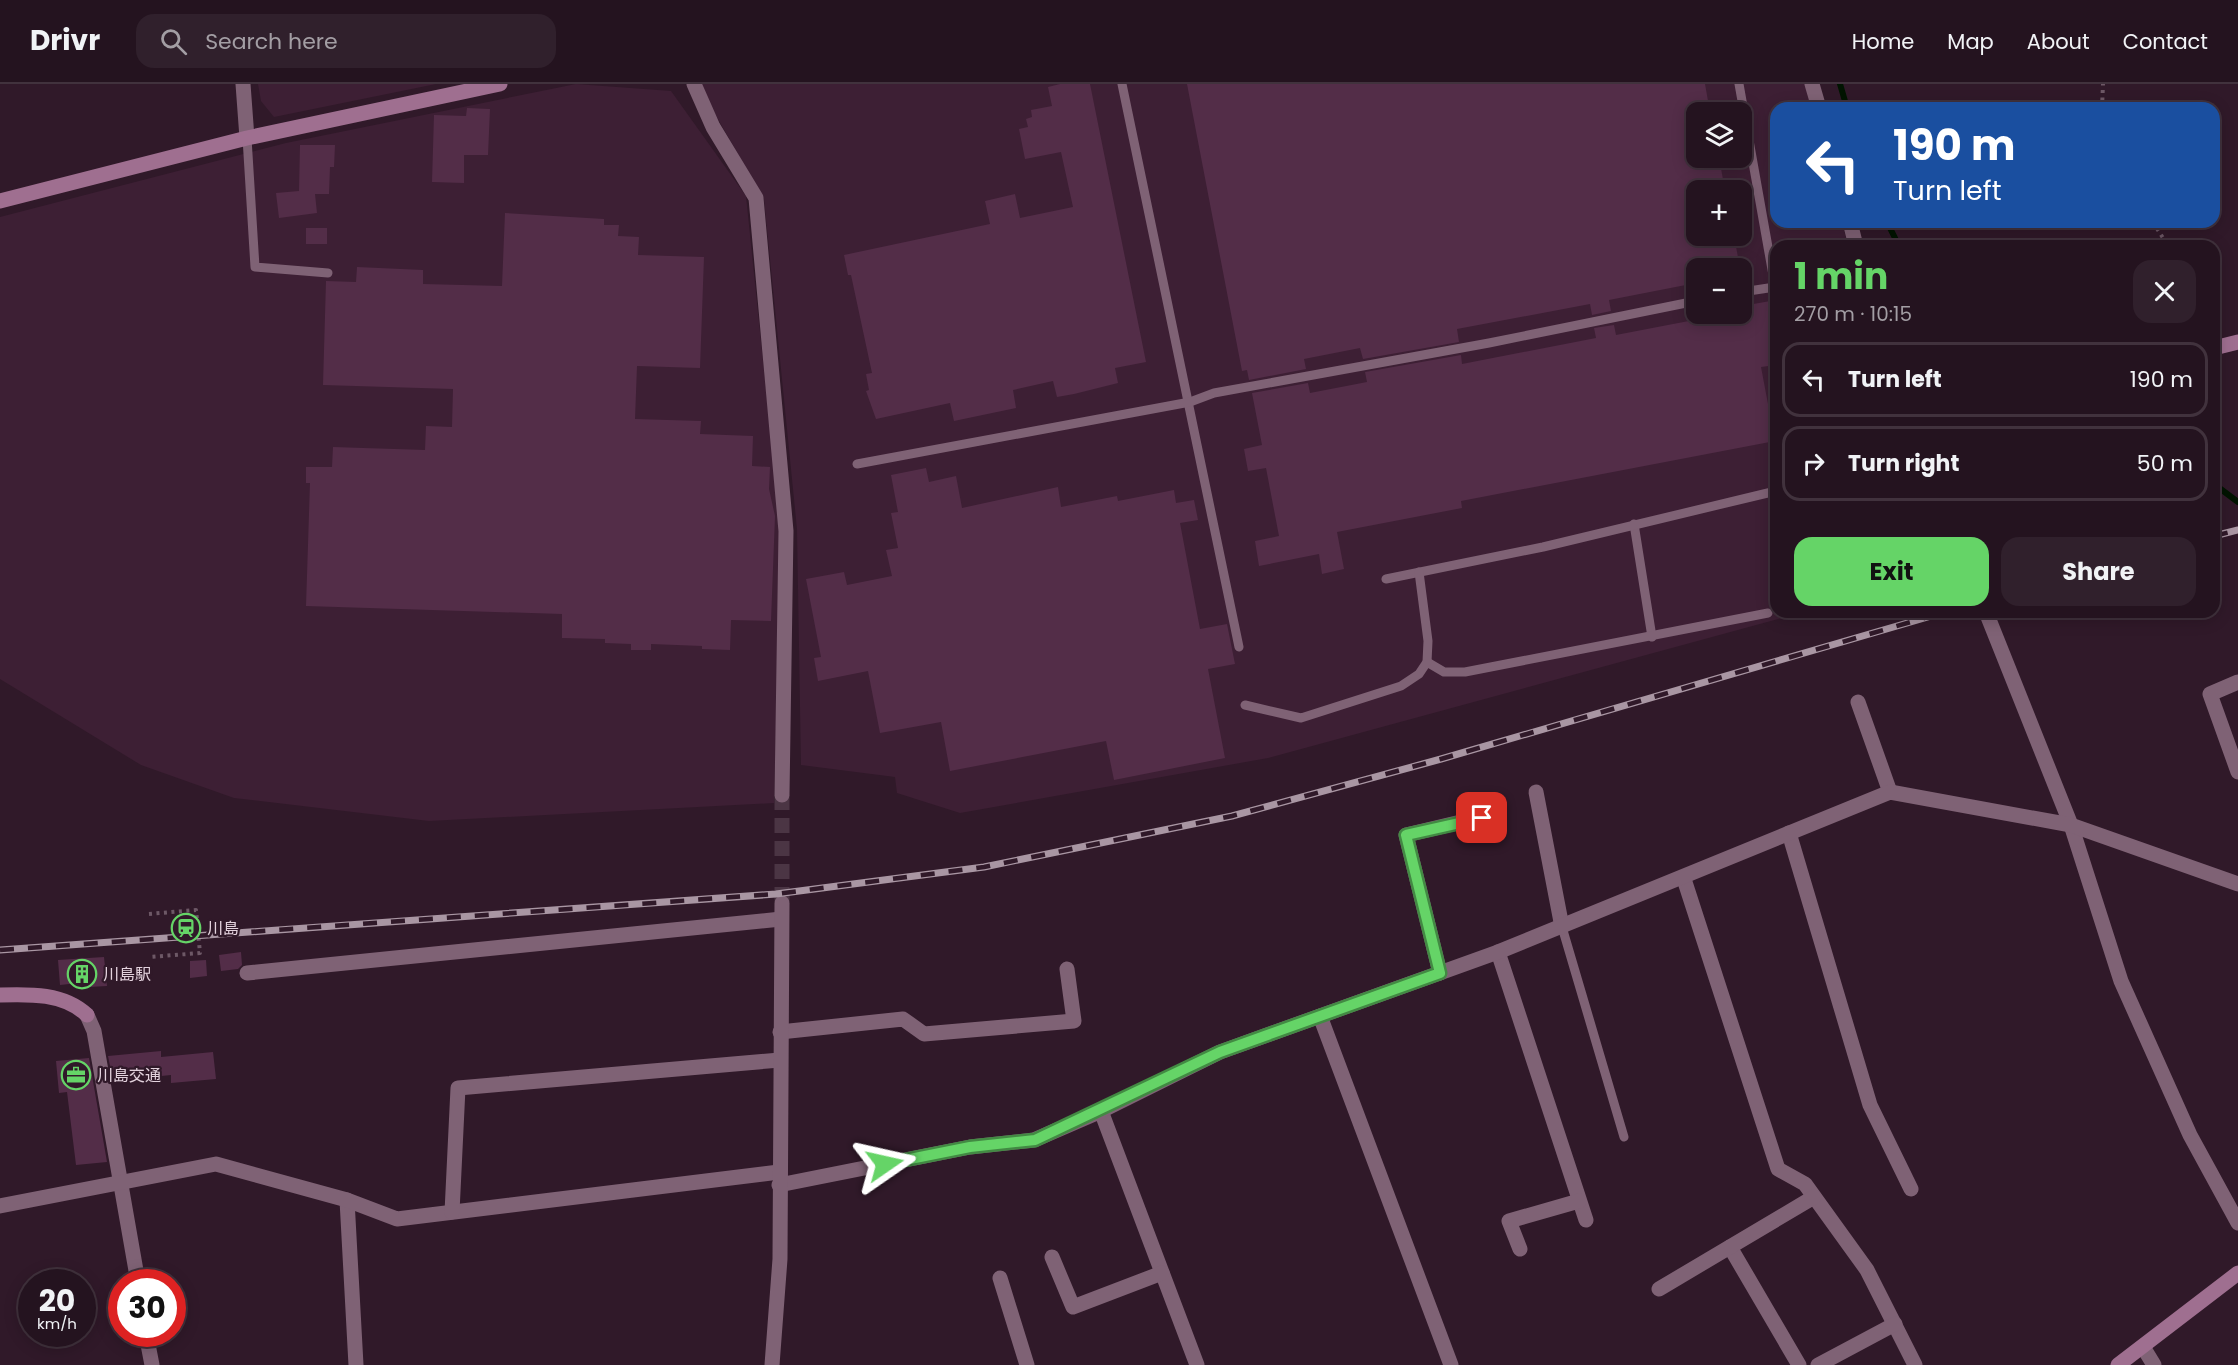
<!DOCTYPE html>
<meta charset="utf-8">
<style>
body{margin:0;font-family:Poppins,"Noto Sans JP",sans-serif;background:#30202c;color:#f1f3f6;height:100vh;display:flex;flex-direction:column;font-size:22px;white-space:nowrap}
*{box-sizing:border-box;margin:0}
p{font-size:20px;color:#a39ea4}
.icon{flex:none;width:33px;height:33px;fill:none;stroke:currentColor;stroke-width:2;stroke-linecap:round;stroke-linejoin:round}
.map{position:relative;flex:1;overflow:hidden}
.panel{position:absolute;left:1770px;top:156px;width:450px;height:378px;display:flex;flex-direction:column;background:#24131f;border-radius:18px;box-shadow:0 3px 15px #0003,0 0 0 2px #41323d}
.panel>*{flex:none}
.top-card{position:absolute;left:1770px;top:18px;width:450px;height:126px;border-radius:18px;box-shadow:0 3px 15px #0003,0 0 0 2px #41323d;background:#1a4fa0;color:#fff;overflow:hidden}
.fabs{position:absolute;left:1686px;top:18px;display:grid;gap:12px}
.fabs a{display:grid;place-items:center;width:66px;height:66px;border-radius:12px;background:#24131f;box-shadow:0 3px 15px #0003,0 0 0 2px #41323d;font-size:30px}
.speed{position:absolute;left:18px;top:1185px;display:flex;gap:12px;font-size:30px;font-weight:700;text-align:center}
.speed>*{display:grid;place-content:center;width:78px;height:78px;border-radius:50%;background:#24131f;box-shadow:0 3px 15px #0003,0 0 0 2px #41323d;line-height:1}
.speed small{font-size:15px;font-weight:400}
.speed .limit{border:9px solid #d22;background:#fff;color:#111}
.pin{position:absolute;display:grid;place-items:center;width:51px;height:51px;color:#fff;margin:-26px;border-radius:12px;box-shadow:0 3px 9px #0006}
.me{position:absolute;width:66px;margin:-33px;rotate:79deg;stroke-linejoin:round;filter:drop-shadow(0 0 4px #0008)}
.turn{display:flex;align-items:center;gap:21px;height:126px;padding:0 24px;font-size:27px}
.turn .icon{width:78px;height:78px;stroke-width:2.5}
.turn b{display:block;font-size:42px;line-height:51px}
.round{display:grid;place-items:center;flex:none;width:63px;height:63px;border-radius:18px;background:#30202c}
.overview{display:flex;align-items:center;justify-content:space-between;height:102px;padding:0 24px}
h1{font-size:36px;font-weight:700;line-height:45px;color:#65d467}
.button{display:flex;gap:12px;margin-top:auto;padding:12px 24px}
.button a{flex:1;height:69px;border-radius:18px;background:#65d467;color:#111;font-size:24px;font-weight:700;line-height:69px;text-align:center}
.button a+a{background:#30202c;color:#f1f3f6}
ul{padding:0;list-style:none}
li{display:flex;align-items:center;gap:18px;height:75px;margin:0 12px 9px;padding:0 12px;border:3px solid #41323d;border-radius:18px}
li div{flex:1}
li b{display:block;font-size:22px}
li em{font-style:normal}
header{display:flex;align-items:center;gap:36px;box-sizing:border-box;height:84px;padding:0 30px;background:#24131f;border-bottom:2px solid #41323d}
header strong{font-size:28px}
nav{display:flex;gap:33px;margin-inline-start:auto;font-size:21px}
.search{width:420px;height:54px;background:#30202c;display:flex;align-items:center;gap:15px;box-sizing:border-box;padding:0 21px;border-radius:18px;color:#a39ea4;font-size:22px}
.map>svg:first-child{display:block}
.built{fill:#3d1f34;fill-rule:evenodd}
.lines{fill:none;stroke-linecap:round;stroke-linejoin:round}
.stream{stroke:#001401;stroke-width:6}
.building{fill:#532d48}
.street-tunnel{stroke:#4b3544;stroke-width:15;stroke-dasharray:15 8;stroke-linecap:butt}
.path{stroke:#6d5866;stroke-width:4;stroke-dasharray:3 4.5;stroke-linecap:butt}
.lane{stroke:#7f6275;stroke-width:9}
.street{stroke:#7f6275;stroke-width:15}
.secondary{stroke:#9f6f90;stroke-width:15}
.rail-casing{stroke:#a996a3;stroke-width:7}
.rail{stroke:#301929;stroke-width:4.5;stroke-dasharray:14;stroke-linecap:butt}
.route-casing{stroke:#428a43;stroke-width:15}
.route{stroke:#65d467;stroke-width:10}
.labels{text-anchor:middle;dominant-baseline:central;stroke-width:4.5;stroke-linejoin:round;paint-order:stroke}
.poi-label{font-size:16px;fill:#e4d3de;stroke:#301929;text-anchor:start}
</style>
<header>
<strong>Drivr</strong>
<div class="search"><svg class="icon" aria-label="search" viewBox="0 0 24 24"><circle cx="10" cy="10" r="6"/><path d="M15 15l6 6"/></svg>Search here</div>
<nav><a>Home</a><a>Map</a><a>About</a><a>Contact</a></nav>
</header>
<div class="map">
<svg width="2238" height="1281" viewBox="0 0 2238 1281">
<rect width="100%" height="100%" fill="#301929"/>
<!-- built -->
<g class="built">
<polygon points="258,0 436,0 274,33 261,17"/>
<polygon points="576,0 671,7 746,112 781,452 774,719 429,737 234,714 141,681 0,595 0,133 286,59"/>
<path d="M702,0H1807L1813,24H1776V138H1842L1848,162H1776V528H1804L1268,674L960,729L897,709L895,693L801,681L797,445L764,115L704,11ZM1696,28H1742V74H1696ZM1696,106H1742V152H1696ZM1696,184H1742V230H1696Z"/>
</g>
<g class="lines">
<!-- stream -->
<g class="stream">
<polyline points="1840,0 1847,24"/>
<polyline points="1887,138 1899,162"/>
<polyline points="2214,400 2238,418"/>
</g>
</g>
<!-- building -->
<g class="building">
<polygon points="1060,0 1090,0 1146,278 1115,284 1118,299 1074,310 1057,313 1053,297 1013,306 1016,324 954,337 950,319 876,335 866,307 869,306 866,290 872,289 851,191 848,191 844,171 990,140 985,117 1015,110 1020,134 1073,123 1061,68 1025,75 1019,45 1028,43 1026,35 1032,33 1031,26 1052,22 1048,3"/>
<polygon points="1187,0 1705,0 1710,28 1696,28 1696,74 1719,74 1725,106 1696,106 1696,152 1734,152 1740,184 1696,184 1696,199 1609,216 1611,227 1592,231 1590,220 1457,245 1459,258 1363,275 1360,264 1304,275 1306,285 1249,296 1247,286 1242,287"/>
<polygon points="467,24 490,25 488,71 464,71 464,99 432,98 434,31 466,32"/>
<polygon points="300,61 335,61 334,83 330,83 329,110 315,110 317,129 279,134 276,109 299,107"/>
<polygon points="505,129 604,135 604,141 619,141 618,152 639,153 638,171 704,173 700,284 637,282 635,335 701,337 700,350 753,352 752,382 770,383 769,405 775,432 771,537 731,536 730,566 702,565 702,562 651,560 651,566 631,566 631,560 605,559 605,555 562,554 562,530 306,522 310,399 306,399 306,383 332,383 333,363 425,366 426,342 452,343 453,305 323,301 326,197 356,198 357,183 423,186 423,200 502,202"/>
<rect x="306" y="144" width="21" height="16"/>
<polygon points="1776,216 1776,281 1761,283 1775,357 1461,417 1462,424 1337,448 1344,485 1322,490 1319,470 1259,482 1255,457 1279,452 1266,384 1248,387 1244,365 1262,361 1252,309 1308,299 1310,309 1367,298 1365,288 1461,271 1462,280 1596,254 1594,244 1614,241 1616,251 1725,230 1742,230 1742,222"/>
<polygon points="926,384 929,398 956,392 962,424 1058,403 1061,423 1117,412 1118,417 1174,406 1176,419 1194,416 1198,436 1180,439 1200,545 1227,540 1235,580 1208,585 1225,674 1114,696 1106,657 950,687 941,638 880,649 868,587 818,597 814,574 821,573 806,495 844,488 847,501 892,492 886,466 898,464 891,429 898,428 891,391"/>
<polygon points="241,868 242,881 238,885 221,887 219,871"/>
<polygon points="104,873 107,902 89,903 88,898 60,901 58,876"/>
<polygon points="206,876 207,892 190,894 190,877"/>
<polygon points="161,967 161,973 213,968 216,995 171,999 171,991 113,997 108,972"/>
<polygon points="89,974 107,1078 76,1081 67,1008 59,1009 56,977"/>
</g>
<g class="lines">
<!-- street-tunnel -->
<polyline class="street-tunnel" points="782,711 782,819"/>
<!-- path -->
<g class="path">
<polyline points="2102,24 2103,0"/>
<polyline points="2153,138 2168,162"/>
<polyline points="149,830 196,826 200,869 149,873"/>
</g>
<!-- lane -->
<g class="lane">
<polyline points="1122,0 1239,563"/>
<polyline points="1739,0 1776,208"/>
<polyline points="247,54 255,183 328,189"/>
<polyline points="1742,208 1775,203"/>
<polyline points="857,380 1190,318 1214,309 1489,259 1696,217"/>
<polyline points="1634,440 1652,553"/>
<polyline points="1386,495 1543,463 1776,407"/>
<polyline points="1427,578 1444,588 1465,588 1768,529"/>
<polyline points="1245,621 1301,634 1401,602 1419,590 1427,578 1428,557 1419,488"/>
<polyline points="1562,843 1624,1053"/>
</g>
<!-- street -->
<g class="street">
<polyline points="243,0 247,54"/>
<polyline points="694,0 713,43 756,114 786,447 782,711"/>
<polyline points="1812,0 1819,24"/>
<polyline points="1850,138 1856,162"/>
<polyline points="1986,528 2071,741 2121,897 2190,1051 2238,1139"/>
<polyline points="2238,598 2210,610 2238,688"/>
<polyline points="1858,618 1890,708"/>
<polyline points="1536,708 1562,843"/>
<polyline points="1789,749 1870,1021 1911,1105"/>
<polyline points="1684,795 1778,1085 1805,1100 1867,1186 1915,1281"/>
<polyline points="1498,868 1586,1136"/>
<polyline points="247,889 781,835"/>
<polyline points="1440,889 1406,751 1482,733"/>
<polyline points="87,931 94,947 138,1198"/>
<polyline points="1320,932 1451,1281"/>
<polyline points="780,948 903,935 924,950 1074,937 1067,885"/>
<polyline points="1101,1027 1197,1281"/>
<polyline points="779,1101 970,1063 1034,1056 1101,1027 1220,968 1498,868 1890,708 2071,741 2238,800"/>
<polyline points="347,1116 356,1281"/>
<polyline points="0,1122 216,1080 347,1116 397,1135 779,1088"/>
<polyline points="452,1128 458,1004 780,976"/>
<polyline points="1730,1163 1799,1281"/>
<polyline points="1520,1165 1509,1137 1579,1117"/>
<polyline points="1052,1173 1073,1223 1162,1189"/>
<polyline points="1000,1194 1027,1281"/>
<polyline points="1659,1205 1814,1113"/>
<polyline points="146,1250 152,1281"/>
<polyline points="2143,1263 2154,1281"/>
<polyline points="772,1281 780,1175 782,819"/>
<polyline points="1818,1281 1895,1240"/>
</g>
<!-- secondary -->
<g class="secondary">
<polyline points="0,117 247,54 500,0"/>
<polyline points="2214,264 2238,258"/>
<path d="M0,911C30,910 64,909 87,931"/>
<polyline points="2118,1281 2238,1189"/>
</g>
<!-- rail casing -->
<g class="rail-casing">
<g id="rail">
<polyline points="2214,452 2238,446"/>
<polyline points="0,866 776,810 984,783 1232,732 1441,675 1945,528"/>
</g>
</g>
<!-- rail -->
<use href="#rail" class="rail"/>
</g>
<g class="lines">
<!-- route casing -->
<g class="route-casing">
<polyline id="route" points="885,1080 970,1063 1035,1056 1220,968 1440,889 1406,751 1482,734"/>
</g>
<!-- route -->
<use href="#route" class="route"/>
</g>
<!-- icons -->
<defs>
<g id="station-ring" transform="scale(1.5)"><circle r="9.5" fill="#301929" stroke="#65d467" stroke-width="1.5"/><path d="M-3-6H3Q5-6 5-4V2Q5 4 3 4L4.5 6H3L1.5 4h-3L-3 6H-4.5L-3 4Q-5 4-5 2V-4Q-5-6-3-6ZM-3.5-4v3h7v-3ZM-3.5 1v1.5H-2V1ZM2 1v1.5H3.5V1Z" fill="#65d467"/></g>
<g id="building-ring" transform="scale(1.5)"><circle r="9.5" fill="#301929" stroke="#65d467" stroke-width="1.5"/><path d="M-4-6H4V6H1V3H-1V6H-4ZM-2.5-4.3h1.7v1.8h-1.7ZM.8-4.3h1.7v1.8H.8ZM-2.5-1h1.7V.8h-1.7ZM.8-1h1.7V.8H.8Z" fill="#65d467"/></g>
<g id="office-ring" transform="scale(1.5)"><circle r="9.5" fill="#301929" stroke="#65d467" stroke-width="1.5"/><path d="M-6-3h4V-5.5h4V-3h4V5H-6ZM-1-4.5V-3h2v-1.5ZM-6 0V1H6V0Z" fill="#65d467"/></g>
</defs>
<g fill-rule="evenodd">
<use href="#station-ring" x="186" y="844"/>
<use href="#building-ring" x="82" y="890"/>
<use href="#office-ring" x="76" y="991"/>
</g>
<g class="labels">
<!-- poi labels -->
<g class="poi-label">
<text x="207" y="844">川島</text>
<text x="103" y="890">川島駅</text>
<text x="97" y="991">川島交通</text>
</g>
</g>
</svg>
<div class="fabs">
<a><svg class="icon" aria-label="layers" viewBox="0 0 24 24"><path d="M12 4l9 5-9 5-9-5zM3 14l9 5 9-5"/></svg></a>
<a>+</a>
<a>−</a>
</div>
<div class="speed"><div>20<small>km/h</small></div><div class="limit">30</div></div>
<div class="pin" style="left:1482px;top:734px;background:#d93025"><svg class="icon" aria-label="arrive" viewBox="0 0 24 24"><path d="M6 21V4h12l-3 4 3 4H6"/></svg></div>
<svg class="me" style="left:885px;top:1080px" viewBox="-20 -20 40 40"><path d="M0-17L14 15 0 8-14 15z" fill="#65d467" stroke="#fff" stroke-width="4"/></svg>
<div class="top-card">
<div class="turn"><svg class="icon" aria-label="left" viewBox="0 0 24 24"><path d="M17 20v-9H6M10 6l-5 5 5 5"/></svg><div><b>190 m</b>Turn left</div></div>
</div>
<section class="panel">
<div class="overview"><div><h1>1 min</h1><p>270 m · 10:15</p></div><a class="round"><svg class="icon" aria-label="close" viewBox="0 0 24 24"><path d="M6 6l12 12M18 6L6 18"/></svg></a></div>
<ul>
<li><svg class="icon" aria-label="left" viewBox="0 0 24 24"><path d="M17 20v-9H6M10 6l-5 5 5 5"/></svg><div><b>Turn left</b></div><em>190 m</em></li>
<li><svg class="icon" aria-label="right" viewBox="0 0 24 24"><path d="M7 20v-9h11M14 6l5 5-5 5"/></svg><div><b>Turn right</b></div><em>50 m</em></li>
</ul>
<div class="button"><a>Exit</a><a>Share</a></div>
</section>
</div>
